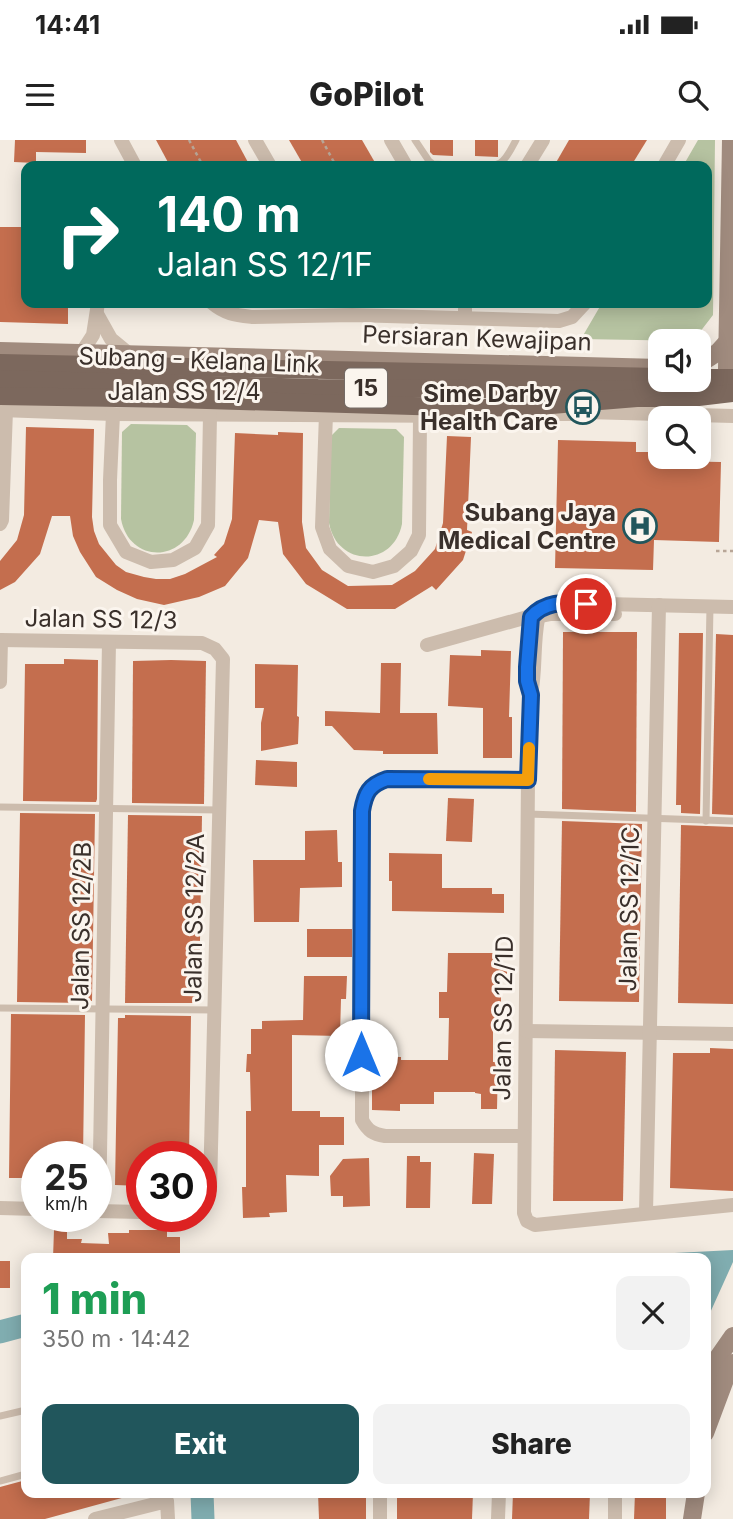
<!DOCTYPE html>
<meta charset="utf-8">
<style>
body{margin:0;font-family:Inter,sans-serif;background:#f2f2f2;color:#222;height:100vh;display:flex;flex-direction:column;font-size:26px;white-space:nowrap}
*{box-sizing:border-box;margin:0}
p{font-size:23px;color:#767676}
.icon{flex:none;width:38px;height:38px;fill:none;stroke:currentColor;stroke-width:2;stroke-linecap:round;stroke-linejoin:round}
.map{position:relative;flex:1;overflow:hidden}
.sheet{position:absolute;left:21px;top:1113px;width:690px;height:245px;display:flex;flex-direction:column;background:#fff;border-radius:14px;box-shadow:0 4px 18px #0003}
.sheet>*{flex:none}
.banner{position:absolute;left:21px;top:21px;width:691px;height:147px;border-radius:14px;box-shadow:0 4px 18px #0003;background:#00695c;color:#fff;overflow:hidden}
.buttons{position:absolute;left:648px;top:189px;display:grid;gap:14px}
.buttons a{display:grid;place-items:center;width:63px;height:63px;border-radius:14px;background:#fff;box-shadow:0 4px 18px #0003;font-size:35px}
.speed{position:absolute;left:21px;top:1001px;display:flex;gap:14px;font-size:35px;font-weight:700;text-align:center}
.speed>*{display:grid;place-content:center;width:91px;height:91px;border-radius:50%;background:#fff;box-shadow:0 4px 18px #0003;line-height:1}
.speed small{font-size:18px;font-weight:400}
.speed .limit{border:10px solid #d22;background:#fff;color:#111}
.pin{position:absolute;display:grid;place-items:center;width:60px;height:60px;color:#fff;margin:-30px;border:4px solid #fff;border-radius:50%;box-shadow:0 2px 7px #0007}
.me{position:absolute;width:77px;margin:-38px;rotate:0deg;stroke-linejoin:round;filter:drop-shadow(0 0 5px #0008)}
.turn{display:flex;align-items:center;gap:24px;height:147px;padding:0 21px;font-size:32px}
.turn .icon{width:91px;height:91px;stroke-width:2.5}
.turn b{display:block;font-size:49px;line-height:60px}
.round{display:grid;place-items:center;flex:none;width:74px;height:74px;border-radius:14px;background:#f2f2f2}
.overview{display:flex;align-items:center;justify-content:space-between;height:119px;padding:0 21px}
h1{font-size:42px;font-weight:800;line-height:52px;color:#1e9e55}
.cta{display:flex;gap:14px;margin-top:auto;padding:14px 21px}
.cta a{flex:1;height:80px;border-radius:14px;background:#21565c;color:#fff;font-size:28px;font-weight:800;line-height:80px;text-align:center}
.cta a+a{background:#f2f2f2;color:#222}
.status{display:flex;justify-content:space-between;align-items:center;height:49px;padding:0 35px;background:#fff;direction:ltr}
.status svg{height:19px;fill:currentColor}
header{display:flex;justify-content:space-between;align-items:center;height:91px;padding:0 21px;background:#fff;font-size:32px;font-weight:800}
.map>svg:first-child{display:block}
.green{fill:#b6c3a1}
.water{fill:#80adb0}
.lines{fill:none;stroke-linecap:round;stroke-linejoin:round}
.river{stroke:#80adb0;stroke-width:23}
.building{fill:#c46e4e}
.path{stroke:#b8a697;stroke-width:2.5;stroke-dasharray:3.5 3.5;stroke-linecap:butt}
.lane{stroke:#ccbcad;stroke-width:7}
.street{stroke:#ccbcad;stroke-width:14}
.secondary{stroke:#a08b7e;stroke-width:18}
.primary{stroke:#7c685d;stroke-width:18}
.primary-bridge{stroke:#7c685d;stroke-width:18}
.route-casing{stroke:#114b97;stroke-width:18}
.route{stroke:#1a73e8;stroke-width:12}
.slow{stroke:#f59e0b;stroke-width:12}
.labels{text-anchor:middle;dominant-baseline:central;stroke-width:6;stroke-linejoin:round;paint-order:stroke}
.shield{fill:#fbf5ee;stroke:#746b66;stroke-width:2}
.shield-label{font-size:23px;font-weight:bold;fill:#3a302b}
.street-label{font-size:24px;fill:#3a302b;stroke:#fbf5ee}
.poi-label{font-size:24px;font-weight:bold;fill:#3a302b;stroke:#fbf5ee;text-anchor:end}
</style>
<div class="status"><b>14:41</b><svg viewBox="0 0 49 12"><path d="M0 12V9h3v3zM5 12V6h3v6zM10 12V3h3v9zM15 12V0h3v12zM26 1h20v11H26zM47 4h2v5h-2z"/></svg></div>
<header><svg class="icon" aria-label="menu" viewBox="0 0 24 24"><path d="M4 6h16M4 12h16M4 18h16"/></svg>GoPilot<svg class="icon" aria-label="search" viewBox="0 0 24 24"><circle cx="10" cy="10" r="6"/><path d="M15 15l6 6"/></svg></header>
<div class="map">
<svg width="733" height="1379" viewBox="0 0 733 1379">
<rect width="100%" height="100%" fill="#f3ebe1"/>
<!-- green -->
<g class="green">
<polygon points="698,0 715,0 713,175 693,201 581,199 602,163 707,163 707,26 683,26"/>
<path d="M131,284L187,285L196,293L194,380C184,424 129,423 121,379L122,292Z"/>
<path d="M339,288L396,289L404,297L402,384C393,428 337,427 329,383L331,296Z"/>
</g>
<!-- water -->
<polygon class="water" points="733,1110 733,1122 705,1184 705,1118 577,1118"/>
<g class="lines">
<!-- river -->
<g class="river">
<polyline points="0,1192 26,1185"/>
<polyline points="202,1353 203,1379"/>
</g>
</g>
<!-- building -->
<g class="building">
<polygon points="15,0 86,0 86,13 36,12 36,23 14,22"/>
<polygon points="156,0 236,0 250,26 170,26"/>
<polygon points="289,0 362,0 377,26 304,26"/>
<polygon points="430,0 453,0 453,16 433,15 430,12"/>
<polygon points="475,0 498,0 498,17 475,16"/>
<polygon points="569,0 647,0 631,26 554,26"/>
<polygon points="0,87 26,87 26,163 68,163 68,184 0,182"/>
<polygon points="26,287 94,289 92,377 94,391 99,404 116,425 126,432 144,437 156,439 170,439 185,434 217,417 214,415 224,404 232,379 235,293 278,295 278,292 303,293 302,382 306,408 322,430 348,446 392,445 415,431 435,409 443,383 447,296 471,297 467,390 472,392 463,420 436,450 432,446 395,469 347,469 306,444 283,414 278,382 259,380 248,418 225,446 199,457 164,465 137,459 117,450 96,437 80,412 73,396 70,376 52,376 40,414 15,442 0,450 0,421 17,400 24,375"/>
<polygon points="558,300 636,302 636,312 660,312 660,317 665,317 665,321 721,322 719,402 654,400 653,430 555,428"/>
<polygon points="563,492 637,492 636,672 562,669"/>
<polygon points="679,493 703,493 700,674 681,673 681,665 676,665"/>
<polygon points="716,494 733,495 733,675 712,674"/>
<polygon points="481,510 511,511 509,577 512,577 512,618 483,618 483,568 448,566 450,515 481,516"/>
<polygon points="64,519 98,520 97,659 96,662 23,661 25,524 64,524"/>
<polygon points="171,520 206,521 204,664 132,663 133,521"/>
<polygon points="381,523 401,523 400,573 437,573 438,614 383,614 383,611 354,610 332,586 325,586 325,571 380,573"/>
<polygon points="255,524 298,525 297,576 299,577 298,604 261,611 261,583 264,568 255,568"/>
<polygon points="256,620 297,622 297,647 255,645"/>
<polygon points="448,658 474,659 472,702 446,701"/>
<polygon points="20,673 95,674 92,861 85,860 85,863 17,862"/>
<polygon points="128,675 202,676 199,863 125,863"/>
<polygon points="562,681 642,684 639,862 559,861"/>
<polygon points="681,685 733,687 733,864 678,863"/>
<polygon points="337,690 338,722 342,722 342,747 300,748 299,782 254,782 253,720 305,720 305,691"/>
<polygon points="389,713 442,714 442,748 492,748 492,754 504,754 504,773 392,771 392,741 389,741"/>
<rect x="307" y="789" width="45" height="28"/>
<polygon points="448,813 498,813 498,828 507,829 507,841 501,841 501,879 493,879 493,922 498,922 497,969 481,969 481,954 475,953 475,952 434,952 434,964 400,964 400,971 372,970 372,937 380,938 380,917 401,917 401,920 448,920 449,878 439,878 439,852 447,852"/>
<polygon points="304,836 347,836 346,859 341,859 340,896 292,895 292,971 320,971 320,977 344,977 344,1005 319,1005 319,1036 286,1035 287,1072 269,1073 270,1077 243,1078 242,1047 246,1047 246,971 251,971 250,932 246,932 247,914 251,914 251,889 262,889 262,881 303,880"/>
<polygon points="11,874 85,875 83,1017 37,1017 37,1038 9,1038"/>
<polygon points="125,875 191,876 189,1017 142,1017 142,1046 115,1045 118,878 125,878"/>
<polygon points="710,908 733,909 733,1051 670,1048 673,913 710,913"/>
<polygon points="555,910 626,912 623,1061 553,1061"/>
<polygon points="474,1013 494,1014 492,1064 472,1064"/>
<polygon points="407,1016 420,1016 420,1022 431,1022 430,1068 406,1068"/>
<polygon points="369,1018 370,1066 343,1067 343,1056 331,1056 330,1036 343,1019"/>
<polygon points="54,1090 67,1090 67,1099 82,1099 81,1103 109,1104 108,1093 129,1093 129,1090 167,1090 167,1097 180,1097 180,1114 139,1115 139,1118 53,1118"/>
<rect x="0" y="1121" width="10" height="27"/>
<polygon points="26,1340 26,1353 129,1353 129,1356 45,1379 0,1379 0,1347"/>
<polygon points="318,1353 366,1353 366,1379 319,1379"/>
<polygon points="397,1353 473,1353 472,1379 397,1379"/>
<polygon points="513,1353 590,1353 589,1379 512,1379"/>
<polygon points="635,1353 666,1353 666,1379 634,1379"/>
</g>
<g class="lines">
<!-- path -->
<g class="path">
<polyline points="189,0 203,26"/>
<polyline points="322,0 336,26"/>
<polyline points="716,411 733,411"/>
</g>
<!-- lane -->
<g class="lane">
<path d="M415,0L429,21L433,24C445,24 491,29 500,23C507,19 512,7 516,0"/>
<polyline points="0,667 220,670"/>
<polyline points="528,674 733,681"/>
<polyline points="706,681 710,466"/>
<polyline points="0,868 215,870"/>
<polyline points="0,1276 26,1270"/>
<polyline points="0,1341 26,1334"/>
</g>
<!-- street -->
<g class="street">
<polyline points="121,0 135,26"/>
<polyline points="255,0 270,26"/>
<polyline points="391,0 406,26"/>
<polyline points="527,26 543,0"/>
<polyline points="664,26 679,0"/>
<path d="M212,163C225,174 235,175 252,177L352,175L559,181L572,177L585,163"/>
<polyline points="465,163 465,177"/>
<polyline points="97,174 111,199 128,213"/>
<polyline points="82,212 93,195 98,163"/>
<polyline points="0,270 113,274 469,276"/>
<polyline points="113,274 110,340 110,385 126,412 151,422 173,420 195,408 208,385 210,275"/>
<polyline points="326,274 322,387 330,409 348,426 373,432 394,426 411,411 419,395 420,277"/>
<polyline points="532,274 578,274 586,272 733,276"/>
<polyline points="0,384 2,380 6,270"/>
<path d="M531,476C540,467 549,465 562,463L733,467"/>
<polyline points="541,476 551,474 615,474"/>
<path d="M538,479C533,505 536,530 531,555L528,640L524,1073L527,1081L535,1085L733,1065"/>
<polyline points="0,500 202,503 215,509 223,519 210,1049 201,1063"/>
<polyline points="427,505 531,476 538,479"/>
<polyline points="0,542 1,500"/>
<polyline points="526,891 733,894"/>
<path d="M524,996H385C373,994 368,991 362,980V671C365,653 369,645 388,639L528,640"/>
<polyline points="0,1068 37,1069"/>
<polyline points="96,1071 142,1072"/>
<polyline points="99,1071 109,502"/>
<polyline points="646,1073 659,465"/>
<polyline points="380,1353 380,1379"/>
<polyline points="95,1379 167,1361 168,1379"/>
<polyline points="498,1379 499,1353"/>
<polyline points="615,1379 615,1353"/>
</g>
<!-- secondary -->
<g class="secondary">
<polyline points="0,211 660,228"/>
<polyline points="698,225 718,212 728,201"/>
<polyline points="727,229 731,0"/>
<polyline points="705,1251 717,1219 733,1196"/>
<polyline points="705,1293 729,1229 733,1223"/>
<polyline points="692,1379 696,1353"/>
</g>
<!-- primary -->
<g class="primary">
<polyline points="0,223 660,237"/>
<polyline points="698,238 733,238"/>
<polyline points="0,239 318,248 653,250"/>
<polyline points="0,256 174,259"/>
</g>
<!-- primary-bridge -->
<polyline class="primary-bridge" points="174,259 480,268 539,266 637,258 690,258 733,253"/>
</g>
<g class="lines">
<!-- route casing -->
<g class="route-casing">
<path id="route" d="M361,915L362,671C365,653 369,645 387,639L528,640L531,555L527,541V527L531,477C547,460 565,463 586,464"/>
</g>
<!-- route -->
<use href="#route" class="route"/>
<!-- slow -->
<polyline class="slow" points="429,639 528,640 529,608"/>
</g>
<!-- icons -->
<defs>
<g id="bus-ring" transform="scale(1.75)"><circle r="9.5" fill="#fbf5ee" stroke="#21565c" stroke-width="1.5"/><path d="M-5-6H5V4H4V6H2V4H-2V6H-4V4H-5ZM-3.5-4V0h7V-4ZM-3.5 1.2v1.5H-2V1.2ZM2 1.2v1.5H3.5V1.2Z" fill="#21565c"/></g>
<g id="hospital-ring" transform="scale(1.75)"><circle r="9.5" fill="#fbf5ee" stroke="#21565c" stroke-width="1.5"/><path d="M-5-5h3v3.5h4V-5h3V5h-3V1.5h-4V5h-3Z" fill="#21565c"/></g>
</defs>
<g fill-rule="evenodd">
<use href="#bus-ring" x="583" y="267"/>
<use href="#hospital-ring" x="640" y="386"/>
</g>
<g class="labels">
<!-- shield labels -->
<rect class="shield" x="345" y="228.5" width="42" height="39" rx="5"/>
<g class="shield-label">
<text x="366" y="248">15</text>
</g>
<!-- street labels -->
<g class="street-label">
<text transform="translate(477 198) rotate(2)">Persiaran Kewajipan</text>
<text transform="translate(199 220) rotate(2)">Subang - Kelana Link</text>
<text x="184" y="251">Jalan SS 12/4</text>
<text transform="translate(101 479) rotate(1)">Jalan SS 12/3</text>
<text transform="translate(629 769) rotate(-89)">Jalan SS 12/1C</text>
<text transform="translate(194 778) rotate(-89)">Jalan SS 12/2A</text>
<text transform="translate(81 786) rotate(-89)">Jalan SS 12/2B</text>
<text transform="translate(503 878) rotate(-89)">Jalan SS 12/1D</text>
</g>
<!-- poi labels -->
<g class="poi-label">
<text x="558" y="253">Sime Darby<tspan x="558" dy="28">Health Care</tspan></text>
<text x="616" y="372">Subang Jaya<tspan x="616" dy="28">Medical Centre</tspan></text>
</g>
</g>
</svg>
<div class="buttons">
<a><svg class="icon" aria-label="sound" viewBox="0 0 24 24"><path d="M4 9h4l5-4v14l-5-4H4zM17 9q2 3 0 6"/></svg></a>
<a><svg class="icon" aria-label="search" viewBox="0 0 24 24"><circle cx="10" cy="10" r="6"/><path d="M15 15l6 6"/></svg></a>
</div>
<div class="speed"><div>25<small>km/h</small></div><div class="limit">30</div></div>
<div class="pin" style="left:586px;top:464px;background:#d93025"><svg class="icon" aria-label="arrive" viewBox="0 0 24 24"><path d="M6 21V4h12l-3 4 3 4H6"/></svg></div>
<svg class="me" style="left:361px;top:915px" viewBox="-20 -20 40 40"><circle r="19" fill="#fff"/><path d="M0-13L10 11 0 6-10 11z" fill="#1a73e8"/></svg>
<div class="banner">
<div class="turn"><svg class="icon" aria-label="right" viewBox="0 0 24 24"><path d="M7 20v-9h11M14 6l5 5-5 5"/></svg><div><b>140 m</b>Jalan SS 12/1F</div></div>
</div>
<section class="sheet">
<div class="overview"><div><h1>1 min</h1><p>350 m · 14:42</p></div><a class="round"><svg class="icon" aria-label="close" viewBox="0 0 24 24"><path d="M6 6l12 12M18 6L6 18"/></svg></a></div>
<div class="cta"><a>Exit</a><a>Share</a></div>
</section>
</div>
